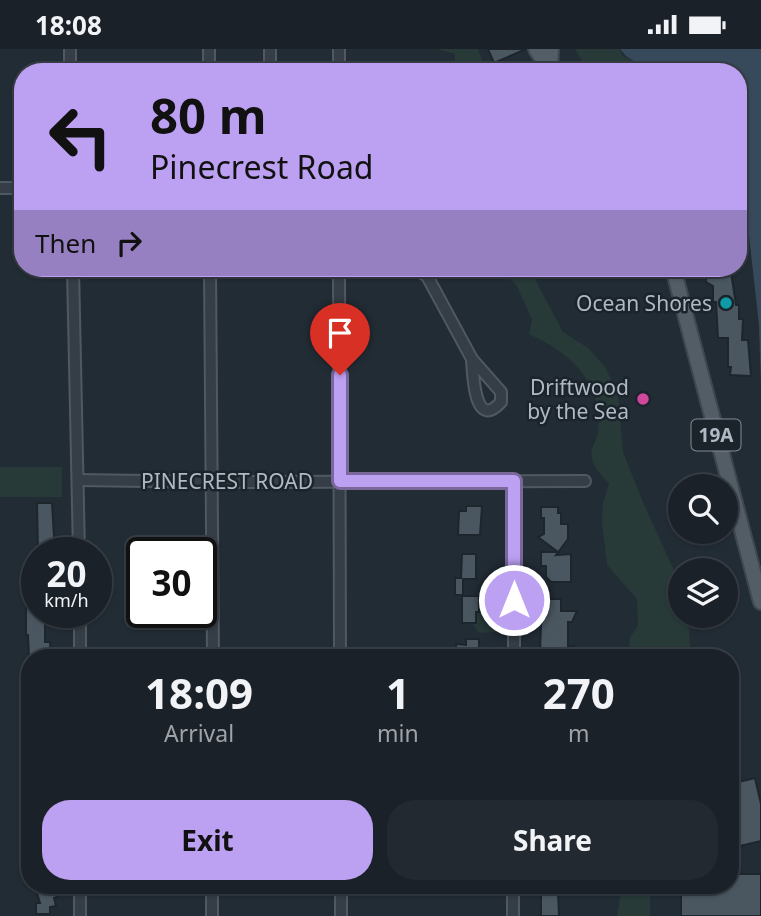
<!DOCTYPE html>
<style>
body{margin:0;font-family:"Noto Sans",sans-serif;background:#232930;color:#f1f3f6;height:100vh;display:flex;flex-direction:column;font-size:26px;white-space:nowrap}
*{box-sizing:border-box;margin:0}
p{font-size:23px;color:#9fa3a8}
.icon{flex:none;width:38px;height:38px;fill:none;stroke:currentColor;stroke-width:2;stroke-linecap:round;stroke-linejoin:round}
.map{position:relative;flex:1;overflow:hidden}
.sheet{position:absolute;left:21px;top:600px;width:718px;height:245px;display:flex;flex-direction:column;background:#1a2128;border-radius:28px;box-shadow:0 2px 5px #0004,0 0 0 2px #383e45}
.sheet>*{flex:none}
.hud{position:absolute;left:14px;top:14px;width:733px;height:214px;border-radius:28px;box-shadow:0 2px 5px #0004,0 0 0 2px #383e45;background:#bca0f2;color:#111;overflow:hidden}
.fabs{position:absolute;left:668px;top:425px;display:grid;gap:14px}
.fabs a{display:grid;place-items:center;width:70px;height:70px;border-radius:50%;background:#1a2128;box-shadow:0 2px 5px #0004,0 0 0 2px #383e45;font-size:35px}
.speed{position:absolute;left:21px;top:488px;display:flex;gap:14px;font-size:35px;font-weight:700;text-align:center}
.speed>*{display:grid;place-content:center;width:91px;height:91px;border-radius:50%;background:#1a2128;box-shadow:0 2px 5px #0004,0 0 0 2px #383e45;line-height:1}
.speed small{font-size:18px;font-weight:400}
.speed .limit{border:4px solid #111;border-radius:10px;background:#fff;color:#111}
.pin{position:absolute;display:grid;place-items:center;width:60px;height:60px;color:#fff;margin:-72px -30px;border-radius:50% 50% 50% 0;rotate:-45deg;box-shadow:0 0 7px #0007}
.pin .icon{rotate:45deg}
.me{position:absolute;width:77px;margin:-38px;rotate:0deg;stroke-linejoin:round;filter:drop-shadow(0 0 5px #0008)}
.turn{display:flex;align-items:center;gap:24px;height:147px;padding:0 21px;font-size:32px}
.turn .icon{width:91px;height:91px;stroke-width:2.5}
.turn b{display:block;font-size:49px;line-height:60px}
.then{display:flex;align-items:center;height:66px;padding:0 21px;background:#0003;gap:14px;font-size:26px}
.eta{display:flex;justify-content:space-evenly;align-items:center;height:119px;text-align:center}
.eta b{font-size:42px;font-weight:700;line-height:49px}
.primary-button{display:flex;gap:14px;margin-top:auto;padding:14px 21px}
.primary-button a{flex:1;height:80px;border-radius:28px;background:#bca0f2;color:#111;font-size:28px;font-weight:700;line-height:80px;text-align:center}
.primary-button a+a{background:#232930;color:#f1f3f6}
.status{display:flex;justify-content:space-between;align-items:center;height:49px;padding:0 35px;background:#1a2128;direction:ltr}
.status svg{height:19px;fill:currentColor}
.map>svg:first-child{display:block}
.green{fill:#273a38}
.water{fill:#374a5b}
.building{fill:#4a5761;stroke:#1d252d;stroke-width:2}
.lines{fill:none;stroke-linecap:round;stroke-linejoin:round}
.minor-casing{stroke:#505961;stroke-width:14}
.major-casing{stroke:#3f4750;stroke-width:18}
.minor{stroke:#353e46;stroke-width:10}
.major{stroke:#535d66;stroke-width:14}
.route-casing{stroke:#7a689d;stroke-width:18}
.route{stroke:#bca0f2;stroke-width:12}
.culture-dot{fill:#0f9aa8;stroke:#1b232b;stroke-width:2.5}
.hotel-dot{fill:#d1479c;stroke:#1b232b;stroke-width:2.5}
.labels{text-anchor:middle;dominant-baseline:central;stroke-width:5;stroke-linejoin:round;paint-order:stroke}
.shield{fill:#1b232b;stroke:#838c95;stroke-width:2}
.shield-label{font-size:19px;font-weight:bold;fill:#b0b9c3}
.poi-label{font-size:21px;fill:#b0b9c3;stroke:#1b232b;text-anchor:end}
.street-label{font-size:21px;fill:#b0b9c3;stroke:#1b232b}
</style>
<div class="status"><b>18:08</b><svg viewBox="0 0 49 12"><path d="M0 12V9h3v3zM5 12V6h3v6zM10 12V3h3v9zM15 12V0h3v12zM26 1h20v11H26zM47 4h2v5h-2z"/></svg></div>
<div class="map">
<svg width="761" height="867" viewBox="0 0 761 867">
<rect width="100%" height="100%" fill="#222c35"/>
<!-- green -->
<g class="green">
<polygon points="437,0 478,0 486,23 455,23 455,5"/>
<polygon points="575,0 619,0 623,7 657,23 589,23"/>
<path d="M500,219H529L563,283L588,299L605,318L618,345L623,403L642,451L681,537V567H688L691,609H628L630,588L638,577L637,550L607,516L602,473L603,454L609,435C604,429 596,421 593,413C588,401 596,394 598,383C604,333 570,304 529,285L532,271L517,237Z"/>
<rect x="0" y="418" width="62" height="30"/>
<polygon points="504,555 505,586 496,583 479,584 473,576 476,574 476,563 485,562 488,557"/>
<polygon points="617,837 650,837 650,867 617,867 620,849"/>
</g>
<!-- water -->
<polygon class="water" points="620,0 761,0 761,336 759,276 748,178 743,151 743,120 739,105 738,23 650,23 626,7"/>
<!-- building -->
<g class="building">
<polygon points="488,0 526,0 494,14"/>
<polygon points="706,219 729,219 729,223 731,223 736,256 739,256 739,270 743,270 742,291 748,291 751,327 730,326 731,318 728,318 728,289 718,289 716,253 713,253 713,237 706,233"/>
<polygon points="37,454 52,454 55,504 38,504"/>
<polygon points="466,457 482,457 480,486 458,486 459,462 466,462"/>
<polygon points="541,458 558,458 558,464 561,464 561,475 568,475 568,490 556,506 571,505 571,533 551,533 546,528 546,517 541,517 541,503 558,503 538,488 544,485 544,469 541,469"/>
<polygon points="462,505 476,505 476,530 463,530 463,546 455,546 455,529 461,529"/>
<polygon points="462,547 479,547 479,563 476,563 476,574 462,574"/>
<polygon points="542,550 561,550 561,562 577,562 572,573 568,573 568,597 574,597 574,609 554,609 554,602 540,602"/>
<polygon points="26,551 37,551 37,564 49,564 49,575 45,575 45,593 50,593 51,609 29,609 28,586 26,586"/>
<polygon points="466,590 479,590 479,609 456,609 456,595 466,596"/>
<polygon points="755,729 761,755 761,792 740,797 730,751 730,735"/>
<polygon points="730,825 761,825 761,867 681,867 681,836 730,836"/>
<polygon points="47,836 52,836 57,848 54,849 56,857 50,858 50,865 36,865 36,854 40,854 36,841"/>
<polygon points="541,843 558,843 559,867 541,867"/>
</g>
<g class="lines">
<!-- minor casing -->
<g class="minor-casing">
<g id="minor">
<polyline points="70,0 70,23"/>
<polyline points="209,0 209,23"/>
<polyline points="339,0 339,23"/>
<polyline points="270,23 270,0"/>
<polyline points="0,139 23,139"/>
<polyline points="73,219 79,504"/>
<polyline points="210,219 213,609"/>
<polyline points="339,219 340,609"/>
<path d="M413,219L427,227L472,310L501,343V353C474,383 473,324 472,310"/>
<polyline points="79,431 213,433 585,432"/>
<polyline points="80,564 80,609"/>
<polyline points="514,609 514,432"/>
<polyline points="80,836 80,867"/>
<polyline points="341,836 341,867"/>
<polyline points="212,867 212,836"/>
<polyline points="513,867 513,836"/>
</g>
</g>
<!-- major casing -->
<g class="major-casing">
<g id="major">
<polyline points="536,0 551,23"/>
<polyline points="550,22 551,0"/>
<polyline points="673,219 761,553"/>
</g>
</g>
<!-- minor -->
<use href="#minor" class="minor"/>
<!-- major -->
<use href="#major" class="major"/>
</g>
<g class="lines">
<!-- route casing -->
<g class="route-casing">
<polyline id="route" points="340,326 340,432 514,432 514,551"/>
</g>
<!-- route -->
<use href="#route" class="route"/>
</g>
<!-- markers -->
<circle class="culture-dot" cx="726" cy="254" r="7"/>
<circle class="hotel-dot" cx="643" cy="350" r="7"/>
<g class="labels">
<!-- shield labels -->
<rect class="shield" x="691.5" y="370.5" width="49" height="31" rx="5"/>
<g class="shield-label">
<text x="716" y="386">19A</text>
</g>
<!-- poi labels -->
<g class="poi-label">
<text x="712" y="254">Ocean Shores</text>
<text x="629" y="338">Driftwood<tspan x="629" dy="24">by the Sea</tspan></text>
</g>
<!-- street labels -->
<g class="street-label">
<text x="227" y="432">PINECREST ROAD</text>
</g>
</g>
</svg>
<div class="fabs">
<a><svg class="icon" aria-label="search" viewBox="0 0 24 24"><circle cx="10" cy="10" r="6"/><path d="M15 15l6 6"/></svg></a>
<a><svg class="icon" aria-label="layers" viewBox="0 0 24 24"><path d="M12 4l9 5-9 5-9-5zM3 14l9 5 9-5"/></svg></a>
</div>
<div class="speed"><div>20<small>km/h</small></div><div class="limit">30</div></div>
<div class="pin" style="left:340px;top:326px;background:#d93025"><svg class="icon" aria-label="arrive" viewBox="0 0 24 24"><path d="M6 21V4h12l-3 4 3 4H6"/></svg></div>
<svg class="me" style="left:514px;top:551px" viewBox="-20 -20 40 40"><circle r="17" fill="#bca0f2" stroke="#fff" stroke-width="3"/><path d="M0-11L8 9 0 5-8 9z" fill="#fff"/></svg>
<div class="hud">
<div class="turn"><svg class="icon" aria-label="left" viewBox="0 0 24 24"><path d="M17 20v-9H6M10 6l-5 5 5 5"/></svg><div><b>80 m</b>Pinecrest Road</div></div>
<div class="then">Then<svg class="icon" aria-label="right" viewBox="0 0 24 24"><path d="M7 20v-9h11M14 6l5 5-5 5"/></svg></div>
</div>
<section class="sheet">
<div class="eta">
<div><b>18:09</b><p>Arrival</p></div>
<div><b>1</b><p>min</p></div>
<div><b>270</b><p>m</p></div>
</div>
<div class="primary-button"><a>Exit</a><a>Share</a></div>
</section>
</div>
